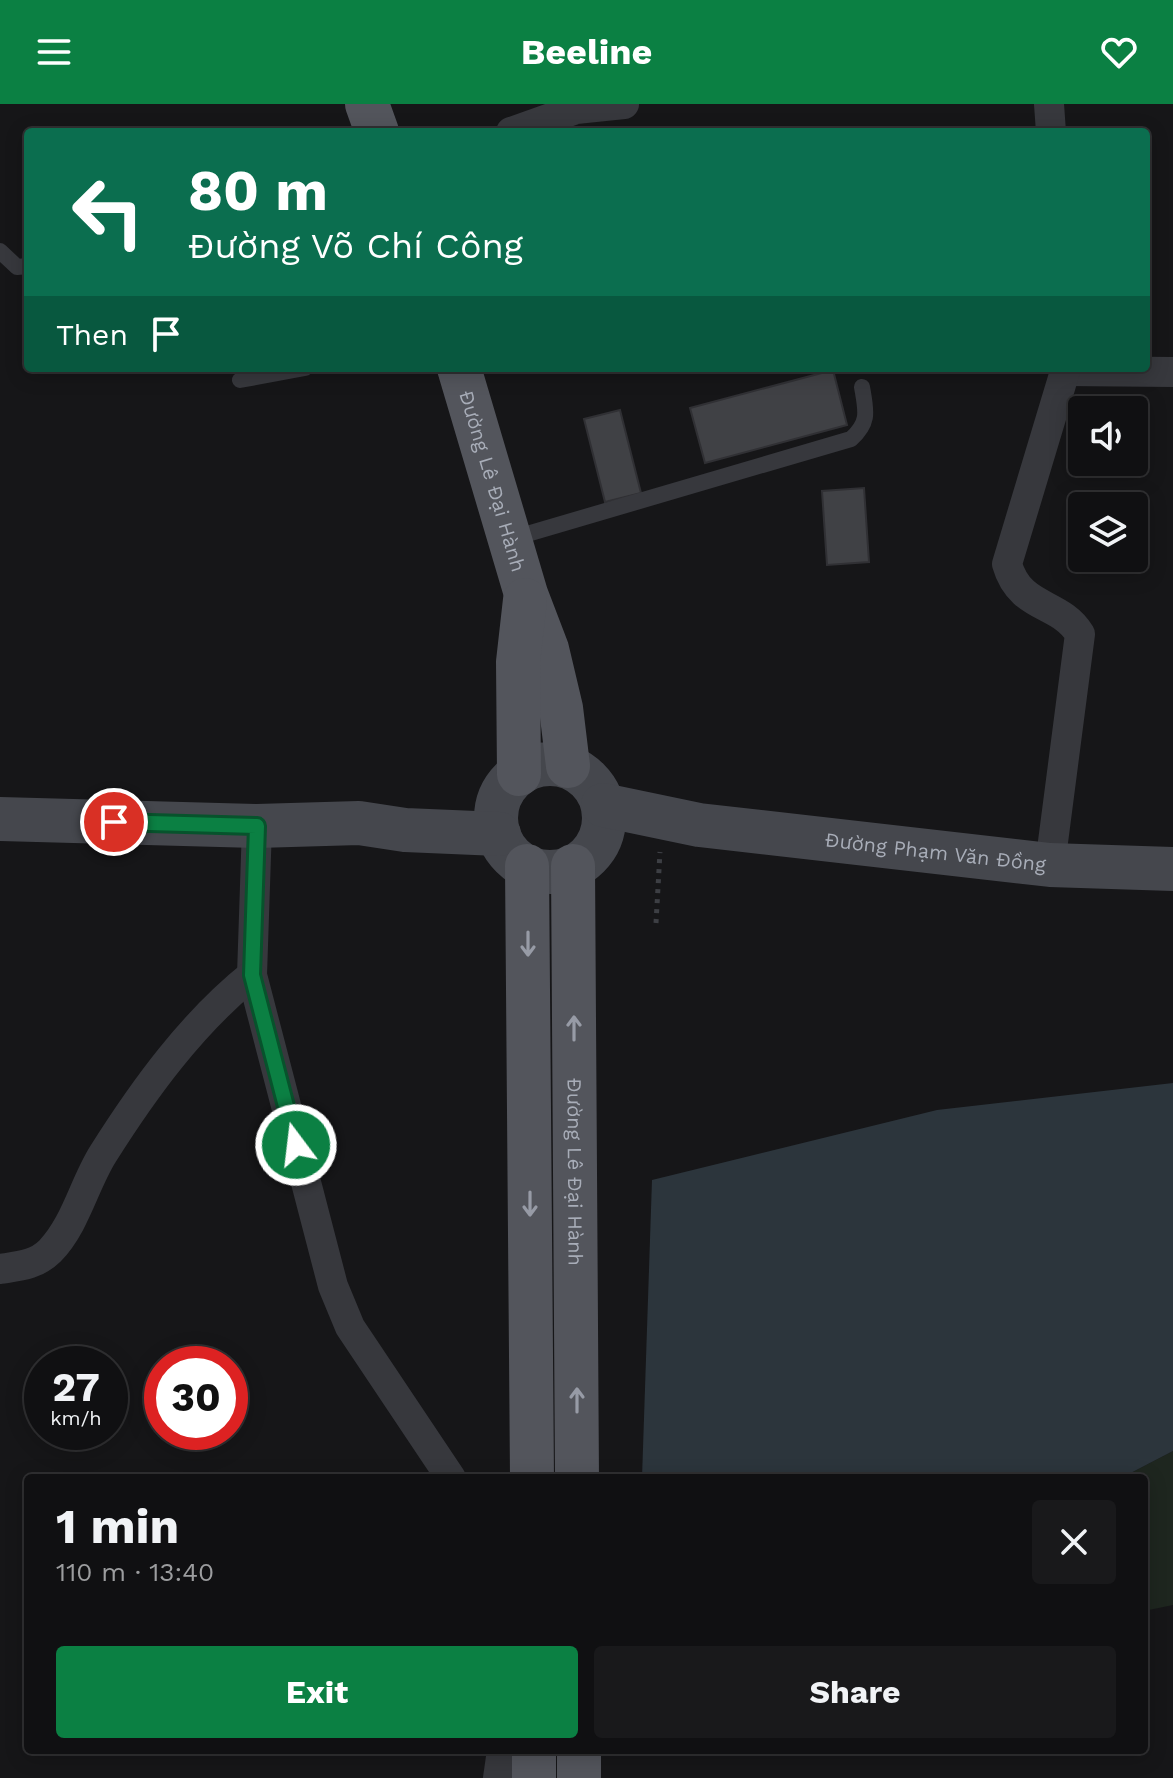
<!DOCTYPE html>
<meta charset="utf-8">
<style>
body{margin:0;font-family:"Work Sans",sans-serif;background:#19191b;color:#f1f3f6;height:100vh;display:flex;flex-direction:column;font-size:30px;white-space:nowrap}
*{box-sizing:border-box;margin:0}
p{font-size:26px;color:#9c9d9f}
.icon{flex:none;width:44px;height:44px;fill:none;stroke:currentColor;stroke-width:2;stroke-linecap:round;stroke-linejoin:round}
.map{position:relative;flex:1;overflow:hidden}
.panel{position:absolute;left:24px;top:1370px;width:1124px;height:280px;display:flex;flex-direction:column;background:#101012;border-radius:8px;box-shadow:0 4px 20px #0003,0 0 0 2px #303032}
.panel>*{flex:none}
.banner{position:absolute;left:24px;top:24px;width:1126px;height:244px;border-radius:8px;box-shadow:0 4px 20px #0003,0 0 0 2px #303032;background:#0b6e4f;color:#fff;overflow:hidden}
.tools{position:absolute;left:1068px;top:292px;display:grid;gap:16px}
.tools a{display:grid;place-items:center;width:80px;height:80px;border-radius:8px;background:#101012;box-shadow:0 4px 20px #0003,0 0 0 2px #303032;font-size:40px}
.speed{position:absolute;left:24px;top:1242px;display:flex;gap:16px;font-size:40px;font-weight:700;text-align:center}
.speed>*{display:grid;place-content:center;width:104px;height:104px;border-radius:50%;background:#101012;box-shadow:0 4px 20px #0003,0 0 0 2px #303032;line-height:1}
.speed small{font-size:20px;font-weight:400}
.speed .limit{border:12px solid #d22;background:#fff;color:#111}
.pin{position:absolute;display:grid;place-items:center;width:68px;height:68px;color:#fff;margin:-34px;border:4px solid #fff;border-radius:50%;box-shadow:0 2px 8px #0007}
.me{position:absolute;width:88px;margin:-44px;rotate:345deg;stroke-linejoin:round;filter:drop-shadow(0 0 6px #0008)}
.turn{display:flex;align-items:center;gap:28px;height:168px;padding:0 32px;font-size:36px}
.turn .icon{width:104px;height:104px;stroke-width:2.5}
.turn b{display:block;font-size:56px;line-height:68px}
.then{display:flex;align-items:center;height:76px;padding:0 32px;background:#0003;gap:16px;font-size:30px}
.round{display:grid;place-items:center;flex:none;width:84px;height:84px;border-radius:8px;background:#19191b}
.summary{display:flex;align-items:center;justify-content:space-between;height:136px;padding:0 32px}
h1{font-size:48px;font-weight:700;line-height:60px}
.cta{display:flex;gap:16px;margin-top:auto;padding:16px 32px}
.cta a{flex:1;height:92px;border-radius:8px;background:#0b8043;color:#fff;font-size:32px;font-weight:700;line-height:92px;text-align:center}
.cta a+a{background:#19191b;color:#f1f3f6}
header{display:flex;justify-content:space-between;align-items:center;height:104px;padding:0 32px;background:#0b8043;color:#fff;font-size:36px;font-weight:700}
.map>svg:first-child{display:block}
.green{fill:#1e261f}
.water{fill:#2c353c}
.building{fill:#404145;stroke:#303034;stroke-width:2}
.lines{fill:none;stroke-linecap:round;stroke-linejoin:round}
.path{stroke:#3d3f44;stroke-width:5;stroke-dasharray:4 6;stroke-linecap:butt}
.lane{stroke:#37383d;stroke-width:16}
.street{stroke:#37383d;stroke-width:30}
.secondary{stroke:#45474d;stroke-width:44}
.primary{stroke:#53555c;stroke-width:44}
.oneway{stroke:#979ba6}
.route-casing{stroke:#07532c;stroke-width:20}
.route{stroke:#0b8043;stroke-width:14}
.labels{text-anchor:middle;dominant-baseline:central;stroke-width:7;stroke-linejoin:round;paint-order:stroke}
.street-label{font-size:20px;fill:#a8adb8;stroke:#111113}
</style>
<header><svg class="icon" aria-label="menu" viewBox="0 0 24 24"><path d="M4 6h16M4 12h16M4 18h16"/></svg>Beeline<svg class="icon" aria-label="heart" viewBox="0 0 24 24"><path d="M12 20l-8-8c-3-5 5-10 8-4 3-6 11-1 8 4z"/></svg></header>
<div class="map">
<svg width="1173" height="1674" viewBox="0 0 1173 1674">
<rect width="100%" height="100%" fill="#161618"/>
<!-- green -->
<polygon class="green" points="1173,1347 1173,1501 1144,1507 1144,1374 1121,1374"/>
<!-- water -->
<polygon class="water" points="1173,979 1173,1347 1121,1374 642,1374 652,1076 937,1006"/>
<!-- building -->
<g class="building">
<polygon points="833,266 847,321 705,359 690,304"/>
<polygon points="620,306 641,389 605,398 584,315"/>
<polygon points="864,384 869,458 827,461 822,387"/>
</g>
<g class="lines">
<!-- path -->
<polyline class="path" points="656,819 660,748"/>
<!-- lane -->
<g class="lane">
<polyline points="0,147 17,163 28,162"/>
<polyline points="240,276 305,264"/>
<path d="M510,435L851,335C870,318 866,307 862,283"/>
</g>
<!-- street -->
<g class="street">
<polyline points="1049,0 1051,28"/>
<polyline points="511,28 576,5 624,0"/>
<polyline points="1066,267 1173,268"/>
<polyline points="257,722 252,871 333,1182 350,1223 451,1374"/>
<path d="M1050,761L1080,530C1060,497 1020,506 1007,460L1066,264"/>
<path d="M0,1165C19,1162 36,1161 50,1147C76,1120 84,1080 103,1050C144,985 192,919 252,871"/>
<polyline points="498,1674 502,1646"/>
</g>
<!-- secondary -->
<g class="secondary">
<circle cx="550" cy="714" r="54"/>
<path id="s1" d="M603,701L699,721L1050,761L1173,765"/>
<polyline points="0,715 257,722 359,719 405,726 499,730"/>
</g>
<!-- primary -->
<g class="primary">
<polyline points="367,0 377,28"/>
<path id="s2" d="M459,264L526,490L547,545L561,604L568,662"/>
<polyline points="519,670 518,558 525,496"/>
<polyline points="527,762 532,1374"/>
<path id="s3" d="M573,762L577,1374"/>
<polyline points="534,1646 534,1674"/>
<polyline points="579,1646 579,1674"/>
</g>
</g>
<!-- one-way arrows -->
<defs><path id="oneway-shaft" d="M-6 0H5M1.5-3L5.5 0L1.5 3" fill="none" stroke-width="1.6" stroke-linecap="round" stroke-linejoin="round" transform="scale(2)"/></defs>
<g class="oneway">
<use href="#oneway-shaft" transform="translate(528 840) rotate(90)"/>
<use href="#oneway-shaft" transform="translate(574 924) rotate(-90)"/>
<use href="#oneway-shaft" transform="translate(530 1100) rotate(90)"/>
<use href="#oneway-shaft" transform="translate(577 1296) rotate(-90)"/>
</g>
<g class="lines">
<!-- route casing -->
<g class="route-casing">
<polyline id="route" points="114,718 257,722 252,871 296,1041"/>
</g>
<!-- route -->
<use href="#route" class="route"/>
</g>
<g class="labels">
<!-- street labels -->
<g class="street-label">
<text stroke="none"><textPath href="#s2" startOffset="118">Đường Lê Đại Hành</textPath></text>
<text stroke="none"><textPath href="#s1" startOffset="336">Đường Phạm Văn Đồng</textPath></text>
<text stroke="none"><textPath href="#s3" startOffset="306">Đường Lê Đại Hành</textPath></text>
</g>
</g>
</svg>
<div class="tools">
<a><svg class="icon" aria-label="sound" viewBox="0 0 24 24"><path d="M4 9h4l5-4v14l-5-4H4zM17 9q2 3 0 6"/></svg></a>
<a><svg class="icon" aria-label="layers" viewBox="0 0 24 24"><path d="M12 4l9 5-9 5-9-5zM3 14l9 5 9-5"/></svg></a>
</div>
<div class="speed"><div>27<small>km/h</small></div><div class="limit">30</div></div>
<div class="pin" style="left:114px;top:718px;background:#d93025"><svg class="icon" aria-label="arrive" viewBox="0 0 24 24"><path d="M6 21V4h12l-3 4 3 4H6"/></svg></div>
<svg class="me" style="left:296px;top:1041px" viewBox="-20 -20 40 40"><circle r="17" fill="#0b8043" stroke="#fff" stroke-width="3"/><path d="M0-11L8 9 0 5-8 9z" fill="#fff"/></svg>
<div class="banner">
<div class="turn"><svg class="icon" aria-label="left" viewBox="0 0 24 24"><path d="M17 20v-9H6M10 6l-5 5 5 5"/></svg><div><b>80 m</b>Đường Võ Chí Công</div></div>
<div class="then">Then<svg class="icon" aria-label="arrive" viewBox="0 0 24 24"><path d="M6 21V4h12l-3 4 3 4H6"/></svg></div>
</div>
<section class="panel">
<div class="summary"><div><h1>1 min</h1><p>110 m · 13:40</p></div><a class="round"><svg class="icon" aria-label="close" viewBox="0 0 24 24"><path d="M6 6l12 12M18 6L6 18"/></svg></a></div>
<div class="cta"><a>Exit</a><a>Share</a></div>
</section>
</div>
